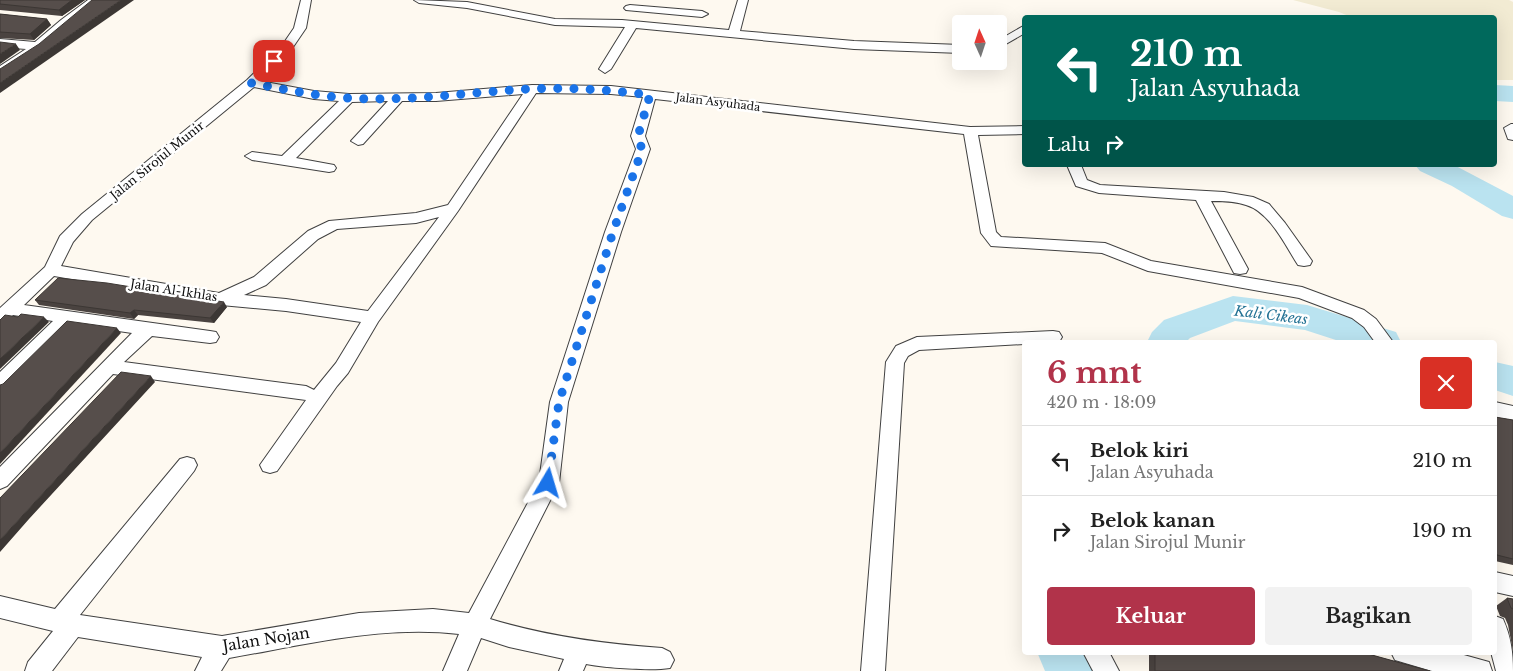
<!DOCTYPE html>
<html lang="id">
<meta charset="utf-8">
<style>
body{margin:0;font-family:"Libre Baskerville",serif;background:#f2f2f2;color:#222;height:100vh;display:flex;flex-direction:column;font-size:19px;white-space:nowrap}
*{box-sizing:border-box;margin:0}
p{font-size:16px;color:#767676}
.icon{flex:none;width:28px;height:28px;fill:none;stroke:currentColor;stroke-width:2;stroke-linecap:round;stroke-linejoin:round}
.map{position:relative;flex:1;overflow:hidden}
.panel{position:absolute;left:1022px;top:340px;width:475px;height:315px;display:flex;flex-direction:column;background:#fff;border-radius:5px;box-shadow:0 5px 20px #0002}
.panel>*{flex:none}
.banner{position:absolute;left:1022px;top:15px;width:475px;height:152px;border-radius:5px;box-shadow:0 5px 20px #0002;background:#00695c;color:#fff;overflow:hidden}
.needle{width:32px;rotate:357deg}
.buttons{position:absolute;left:952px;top:15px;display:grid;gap:10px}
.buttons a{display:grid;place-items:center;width:55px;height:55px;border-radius:5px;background:#fff;box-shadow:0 5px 20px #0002;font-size:25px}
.pin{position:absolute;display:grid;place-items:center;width:42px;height:42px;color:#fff;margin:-21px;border-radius:10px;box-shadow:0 2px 8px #0006}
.me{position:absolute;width:55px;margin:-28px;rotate:7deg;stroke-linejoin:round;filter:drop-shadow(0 0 4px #0008)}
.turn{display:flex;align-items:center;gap:18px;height:105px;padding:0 25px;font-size:22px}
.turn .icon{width:65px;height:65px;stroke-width:2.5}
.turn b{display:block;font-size:35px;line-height:42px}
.then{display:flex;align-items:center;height:48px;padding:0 25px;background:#0003;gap:10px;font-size:19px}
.round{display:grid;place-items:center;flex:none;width:52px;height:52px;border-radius:5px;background:#f2f2f2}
.summary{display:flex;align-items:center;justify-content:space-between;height:85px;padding:0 25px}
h1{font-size:30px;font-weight:700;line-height:38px;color:#b1334a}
.primary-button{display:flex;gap:10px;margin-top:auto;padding:10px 25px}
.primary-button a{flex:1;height:58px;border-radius:5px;background:#b1334a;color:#fff;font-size:20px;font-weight:700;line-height:58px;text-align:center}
.primary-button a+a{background:#f2f2f2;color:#222}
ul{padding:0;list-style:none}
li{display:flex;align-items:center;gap:15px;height:70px;padding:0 25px;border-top:1px solid #e0e0e0}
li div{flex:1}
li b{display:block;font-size:19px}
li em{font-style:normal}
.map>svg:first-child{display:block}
.farmland{fill:#f2ebd3}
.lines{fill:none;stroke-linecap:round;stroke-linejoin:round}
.river{fill:#bae3f0;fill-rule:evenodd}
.minor-casing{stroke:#414141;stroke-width:2}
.minor{fill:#fff;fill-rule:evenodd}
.wall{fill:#4a4340}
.shaded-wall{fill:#3c3734}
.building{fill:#564e4b;stroke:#3c3734}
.route{stroke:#1a73e8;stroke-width:9;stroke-dasharray:0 16.2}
.labels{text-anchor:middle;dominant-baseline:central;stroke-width:5;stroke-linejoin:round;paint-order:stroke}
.far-street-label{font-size:11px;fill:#0e0e0e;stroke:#fff}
.street-label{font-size:12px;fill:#0e0e0e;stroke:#fff}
.water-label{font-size:14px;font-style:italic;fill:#237294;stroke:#fff}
.near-street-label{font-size:15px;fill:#0e0e0e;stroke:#fff}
</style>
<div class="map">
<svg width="1513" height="671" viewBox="0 0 1513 671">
<rect width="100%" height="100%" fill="#fef9f0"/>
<!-- farmland -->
<polygon class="farmland" points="1293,0 1509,0 1513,2 1513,80 1495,80 1495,18 1351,17 1339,12"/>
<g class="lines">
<!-- river -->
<g class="river">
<polygon points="1495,85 1513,86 1513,102 1495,101"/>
<polygon points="1415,165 1454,165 1513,196 1513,219 1502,216 1452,186 1420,171"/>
<polygon points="1233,296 1307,305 1396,332 1401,342 1342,342 1305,330 1235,321 1190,338 1186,342 1147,342 1152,332 1164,320"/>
<polygon points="1495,362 1513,366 1513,396 1495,390"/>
<polygon points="1037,652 1089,652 1097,671 1045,671"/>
</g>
<!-- minor casing -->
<g class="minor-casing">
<g id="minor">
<polygon points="88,0 100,0 42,49 0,76 0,66 26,49 0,47 0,39 35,42 61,20"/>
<path d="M301,0H311L306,28L289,53L260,81L314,91L349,94L436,93L532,85L611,86L970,127L1025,126V134L978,135L996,232L1001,237L1105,243L1151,261L1302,287L1364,310L1376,319L1393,342H1375L1364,327L1352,318L1299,298L1148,271L1102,253L991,246L981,233L964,134L655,99L645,136L650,149L621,232L568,402L559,483L490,619C546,636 604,644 662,648L670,652L674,660L670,668C652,671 606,668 586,664L583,671H559L564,659L509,647L481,638L467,671H443L459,634C382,625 304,645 229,658L221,671H195L202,657L78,637L52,671H25L28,662L53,631L0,618V596L55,609L180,459L187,457L194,459L197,465L194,471L80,615L222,636L359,613L433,609L469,613L539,482L550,402L605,232L636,149L631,136L643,97L611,94L536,93L458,211L378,322L348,373L337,386L277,471L270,473L263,471L260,465L306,400L113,374L7,486L0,489V467L132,333L71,324L7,388L0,390V372L53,321L13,315L6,322L0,324V308L45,267L60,236L82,214L247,80L281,47L294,28ZM254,87L314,99L339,101L282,156L252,152L245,156L252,160L329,172L334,171L336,168L334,165L296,158L352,102L388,101L351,141L358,145L363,144L402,101H436L523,94L448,205L416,213L329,221L308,231L254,277L219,293L61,266L73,242L92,220ZM439,217L368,311L286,299L244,295L266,285L318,239L337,229L416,223ZM54,276L221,305L286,311L361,322L336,363L314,390L306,386L124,362L152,336L210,343L216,342L219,337L216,332L210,331L24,305Z"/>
<polygon points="414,0 467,2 555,19 622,20 729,30 738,0 748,0 740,31 854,41 961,45 961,53 854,49 636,28 611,69 605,73 599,69 625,27 555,25 467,8 419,3"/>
<polygon points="630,5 702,11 708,14 702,17 626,10 624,8 626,6"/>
<polygon points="1025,25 1025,33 999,48 999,40"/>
<polygon points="1511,124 1513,124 1513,140 1508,139 1504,128"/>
<path d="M1067,165H1081L1087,180L1100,185L1224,192L1253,197L1269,204L1285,223L1312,261L1310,265L1304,266L1298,265C1285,245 1270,212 1246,205C1235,201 1222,201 1211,201L1248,269L1246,273L1240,274L1234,273L1196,200L1099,193L1076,186Z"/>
<polygon points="1053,331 1059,332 1062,337 1059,342 919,350 908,356 904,363 885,671 861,671 886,362 896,346 917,337"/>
<polygon points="1495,402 1513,406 1513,422 1495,418"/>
<polygon points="1495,572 1513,576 1513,596 1495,592"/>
<path d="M1495,616L1503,619C1511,637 1513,652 1513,671H1496L1491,652H1495Z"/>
<polygon points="1083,652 1109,652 1119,671 1093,671"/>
<polygon points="1391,652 1453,652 1489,662 1492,671 1432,671 1395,660"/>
</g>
</g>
<!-- minor -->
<use href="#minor" class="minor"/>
</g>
<!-- wall -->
<g class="wall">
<polygon points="0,0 85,0 62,16 0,10"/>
<polygon points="0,14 47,19 51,25 34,40 0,38"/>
<polygon points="35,300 227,307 214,323 138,315 134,319 39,305"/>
<polygon points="1495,417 1513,420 1513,565 1495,561"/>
<polygon points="1507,598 1513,599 1513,651 1508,625 1505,618 1500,616 1496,606"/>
<polygon points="1149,652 1361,652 1430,671 1149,671"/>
</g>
<!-- shaded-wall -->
<g class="shaded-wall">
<polygon points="72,0 85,0 62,16 59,10"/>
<polygon points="121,0 134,0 0,93 0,83"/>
<polygon points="47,19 51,25 34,40 30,34"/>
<polygon points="16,44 20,50 0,64 0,54"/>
<polygon points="224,302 227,307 214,323 210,318"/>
<polygon points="134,310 138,315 134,319 130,313"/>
<polygon points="44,317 49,322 0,369 0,359"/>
<polygon points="117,328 121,333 0,464 0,453"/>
<polygon points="151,376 155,382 29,519 0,552 0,540 23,515"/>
</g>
<!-- building -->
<g class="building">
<polygon points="0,0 72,0 59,10 0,4"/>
<polygon points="92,0 121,0 0,83 0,69 39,44"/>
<polygon points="0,14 47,19 30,34 0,32"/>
<polygon points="0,42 16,44 0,54"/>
<polygon points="58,278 107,283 224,302 210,318 134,310 130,313 35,300"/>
<polygon points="21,314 44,317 0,359 0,320 5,315 18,317"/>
<polygon points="67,321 117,328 0,453 0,385 3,384"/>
<polygon points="121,372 151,376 23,515 0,540 0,498"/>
<polygon points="1495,417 1513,420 1513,559 1497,555 1495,549"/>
<polygon points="1507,598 1513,599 1513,609 1511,608"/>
<polygon points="1155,652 1361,652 1430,671 1155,671"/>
</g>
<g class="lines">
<!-- route -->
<path class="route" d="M274,61L251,83C283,89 315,96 348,98C408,102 469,92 529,89C569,87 611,90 650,95L638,136L642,150L613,232L559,402L548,483"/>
</g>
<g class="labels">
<!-- far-street labels -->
<g class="far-street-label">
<text transform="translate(718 102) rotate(7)">Jalan Asyuhada</text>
</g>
<!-- street labels -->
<g class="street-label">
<text transform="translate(157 160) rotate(-39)">Jalan Sirojul Munir</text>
<text transform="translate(174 290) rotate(9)">Jalan Al-Ikhlas</text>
</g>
<!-- water labels -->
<g class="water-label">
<text transform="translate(1271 315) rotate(7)">Kali Cikeas</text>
</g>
<!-- near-street labels -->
<g class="near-street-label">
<text transform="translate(266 639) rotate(-9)">Jalan Nojan</text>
</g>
</g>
</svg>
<div class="buttons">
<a><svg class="needle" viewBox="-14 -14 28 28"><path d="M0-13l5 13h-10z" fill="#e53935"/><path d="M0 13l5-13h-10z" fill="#767676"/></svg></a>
</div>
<div class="pin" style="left:274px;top:61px;background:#d93025"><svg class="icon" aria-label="arrive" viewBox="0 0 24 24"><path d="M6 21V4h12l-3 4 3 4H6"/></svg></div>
<svg class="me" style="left:548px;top:483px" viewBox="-20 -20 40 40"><path d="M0-17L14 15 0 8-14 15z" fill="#1a73e8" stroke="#fff" stroke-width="4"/></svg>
<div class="banner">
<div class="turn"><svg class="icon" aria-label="left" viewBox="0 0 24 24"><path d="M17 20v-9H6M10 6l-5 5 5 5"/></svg><div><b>210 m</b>Jalan Asyuhada</div></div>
<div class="then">Lalu<svg class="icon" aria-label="right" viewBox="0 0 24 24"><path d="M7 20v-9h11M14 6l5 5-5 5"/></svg></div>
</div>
<section class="panel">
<div class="summary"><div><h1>6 mnt</h1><p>420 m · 18:09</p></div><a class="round" style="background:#d93025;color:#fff"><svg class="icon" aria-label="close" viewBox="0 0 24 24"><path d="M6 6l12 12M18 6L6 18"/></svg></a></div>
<ul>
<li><svg class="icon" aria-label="left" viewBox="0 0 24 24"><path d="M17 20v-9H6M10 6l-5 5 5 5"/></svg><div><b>Belok kiri</b><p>Jalan Asyuhada</p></div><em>210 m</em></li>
<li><svg class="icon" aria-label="right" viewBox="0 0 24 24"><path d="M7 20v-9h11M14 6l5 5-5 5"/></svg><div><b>Belok kanan</b><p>Jalan Sirojul Munir</p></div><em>190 m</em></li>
</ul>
<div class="primary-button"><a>Keluar</a><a>Bagikan</a></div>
</section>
</div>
